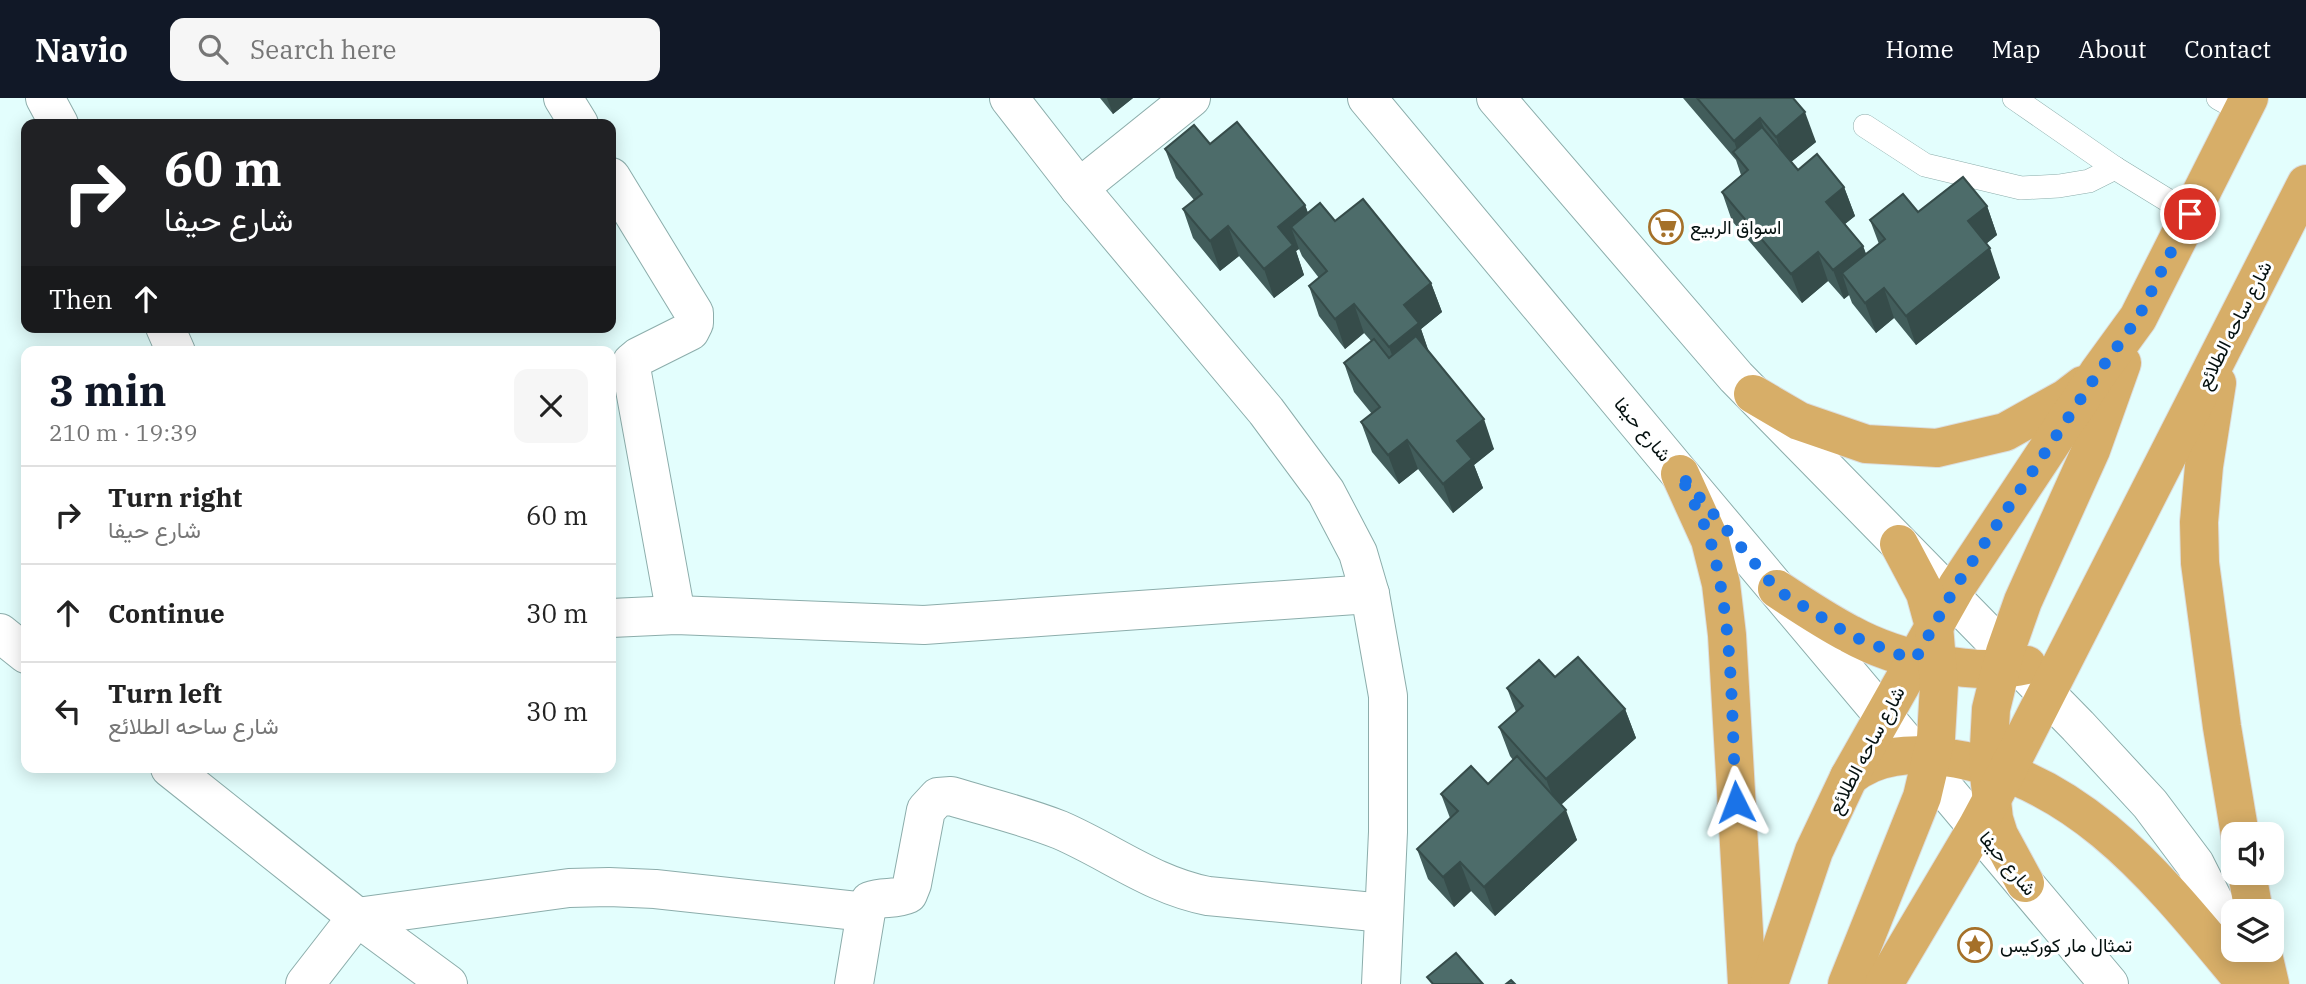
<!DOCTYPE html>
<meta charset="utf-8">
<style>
body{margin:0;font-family:"IBM Plex Serif",Vazirmatn,serif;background:#f6f6f6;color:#222;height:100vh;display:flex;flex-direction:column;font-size:26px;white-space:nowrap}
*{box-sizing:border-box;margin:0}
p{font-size:23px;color:#767676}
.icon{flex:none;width:38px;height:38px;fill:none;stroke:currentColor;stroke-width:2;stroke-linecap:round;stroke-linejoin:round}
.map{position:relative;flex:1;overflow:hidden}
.drawer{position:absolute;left:21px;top:248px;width:595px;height:427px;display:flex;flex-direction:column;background:#fff;border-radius:14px;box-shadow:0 4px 18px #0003}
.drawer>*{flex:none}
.hud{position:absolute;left:21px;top:21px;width:595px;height:214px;border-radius:14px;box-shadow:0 4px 18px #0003;background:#202124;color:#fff;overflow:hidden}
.tools{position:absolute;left:2221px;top:724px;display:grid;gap:14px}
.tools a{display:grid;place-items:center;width:63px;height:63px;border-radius:14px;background:#fff;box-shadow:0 4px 18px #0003;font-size:35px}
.pin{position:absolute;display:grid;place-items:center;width:60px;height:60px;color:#fff;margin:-30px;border:4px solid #fff;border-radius:50%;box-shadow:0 2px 7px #0007}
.me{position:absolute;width:77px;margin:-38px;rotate:357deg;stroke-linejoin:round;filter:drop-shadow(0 0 5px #0008)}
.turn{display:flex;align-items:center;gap:24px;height:147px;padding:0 28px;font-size:32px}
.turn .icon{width:91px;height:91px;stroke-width:2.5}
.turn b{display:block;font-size:49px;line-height:60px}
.then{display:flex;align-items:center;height:66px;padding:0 28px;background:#0003;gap:14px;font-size:26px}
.round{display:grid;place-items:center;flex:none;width:74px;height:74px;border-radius:14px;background:#f6f6f6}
.overview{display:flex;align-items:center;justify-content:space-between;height:119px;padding:0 28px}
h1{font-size:42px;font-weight:700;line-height:52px;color:#111827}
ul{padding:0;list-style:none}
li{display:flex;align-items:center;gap:21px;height:98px;padding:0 28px;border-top:2px solid #e0e0e0}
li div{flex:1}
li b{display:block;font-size:26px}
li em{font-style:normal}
header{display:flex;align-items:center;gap:42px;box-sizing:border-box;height:98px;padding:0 35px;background:#111827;color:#fff}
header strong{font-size:33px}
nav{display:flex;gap:38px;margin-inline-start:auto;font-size:24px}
.search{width:490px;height:63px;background:#f6f6f6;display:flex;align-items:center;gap:18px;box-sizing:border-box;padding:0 24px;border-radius:14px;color:#767676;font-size:26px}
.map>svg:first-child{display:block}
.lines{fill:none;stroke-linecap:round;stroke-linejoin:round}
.lane-casing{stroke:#8cadab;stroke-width:24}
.street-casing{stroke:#8cadab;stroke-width:40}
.secondary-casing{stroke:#8cadab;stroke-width:40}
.primary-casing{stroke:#dcdede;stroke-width:40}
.lane{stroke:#fff;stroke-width:23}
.street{stroke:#fff;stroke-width:38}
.secondary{stroke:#fff;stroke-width:38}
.primary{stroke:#d7ae68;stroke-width:38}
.wall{fill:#425d5b}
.shaded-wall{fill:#364c4a}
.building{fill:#4d6c6a;stroke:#364c4a;stroke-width:2}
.route{stroke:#1a73e8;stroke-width:12;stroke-dasharray:0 21.6}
.labels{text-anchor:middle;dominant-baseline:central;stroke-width:6;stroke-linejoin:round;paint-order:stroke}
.poi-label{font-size:19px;fill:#051110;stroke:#fff;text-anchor:start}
.street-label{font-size:19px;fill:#051110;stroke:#fff}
</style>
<header>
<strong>Navio</strong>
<div class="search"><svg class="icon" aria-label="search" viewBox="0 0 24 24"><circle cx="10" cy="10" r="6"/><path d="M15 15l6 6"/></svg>Search here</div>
<nav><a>Home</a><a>Map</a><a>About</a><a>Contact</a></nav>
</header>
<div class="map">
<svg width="2306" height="886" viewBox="0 0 2306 886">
<rect width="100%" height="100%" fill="#e3fefd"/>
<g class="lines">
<!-- lane casing -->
<g class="lane-casing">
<g id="lane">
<polyline points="2014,0 2115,70 2190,116"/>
<polyline points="2218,0 2241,13"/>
<polyline points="1865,28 1925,67 2021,90 2059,88 2089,83 2115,70"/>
</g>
</g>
<!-- street casing -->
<g class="street-casing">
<g id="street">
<polyline points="45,0 59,26"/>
<polyline points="563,0 579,26"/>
<polyline points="1009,0 1079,90 1266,313 1326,394 1358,455 1370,496 1388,598 1388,734 1381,886"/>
<polyline points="611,79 694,215 694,225 690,233 638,259 632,264 632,275 676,517"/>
<polyline points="1079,90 1191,0"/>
<polyline points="165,229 176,254"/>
<polyline points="611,520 676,517 924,527 1370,496"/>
<polyline points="305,886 357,819 569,790 609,789 655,791 866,814"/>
<path d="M854,886L866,814L870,803C883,798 895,802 908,796L912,786L926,712L938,699L951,698C987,709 1025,718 1060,732C1111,754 1152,787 1208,798L1384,815"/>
</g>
</g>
<!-- secondary casing -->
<g class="secondary-casing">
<g id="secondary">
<polyline points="1367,0 1680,376 2109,886"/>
<polyline points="1496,0 1736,279 2078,628 2150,706 2195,766 2233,841"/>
<polyline points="0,535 26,556"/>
<polyline points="170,670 357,819 448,886"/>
</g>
</g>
<!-- primary casing -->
<g class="primary-casing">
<g id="primary">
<polyline points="2217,285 2204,368 2199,424 2200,465 2222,629 2240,737"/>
<polyline points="1753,296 1799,323 1866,346 1937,350 2005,334 2066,300 2083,287"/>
<polyline points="1680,376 1710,442 1721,486 1727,537 1747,886"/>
<path d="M1777,491C1801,507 1825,523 1850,536C1897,562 1975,579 2027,567"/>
<path d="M1849,679C1876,656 1911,655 1944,659C2081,677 2163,787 2246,886"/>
<polyline points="2247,775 2254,814"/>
<polyline points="2025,785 1999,737 1994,721 1988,668 1991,611 2005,554 2023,503 2091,352 2122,265"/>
<polyline points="2262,852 2270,886"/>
<polyline points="1769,886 1814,753 1849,679 1957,488 2098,275 2138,220 2249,0"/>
<polyline points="1847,886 1922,699 1936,640 1939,587 1934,528 1925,495 1899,446"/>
<polyline points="1884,886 1977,729 2006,675 2306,86"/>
</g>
</g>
<!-- lane -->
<use href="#lane" class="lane"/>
<!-- street -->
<use href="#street" class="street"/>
<!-- secondary -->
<use href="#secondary" class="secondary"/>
<!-- primary -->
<use href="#primary" class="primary"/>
</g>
<!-- wall -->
<g class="wall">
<polygon points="1100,0 1133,0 1113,16"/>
<polygon points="1683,0 1793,0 1816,44 1791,64 1798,72 1844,89 1855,118 1845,126 1863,148 1866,156 1879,146 1870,122 1918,114 1987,108 1997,137 1986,146 2000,180 1916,247 1894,220 1876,235 1852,205 1849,197 1844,201 1828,183 1802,205 1732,123 1722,94 1741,77 1736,62"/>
<polygon points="1210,46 1305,107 1308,115 1335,123 1431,185 1442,214 1421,231 1429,254 1494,351 1474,367 1483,390 1453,415 1418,371 1399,386 1372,354 1361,324 1372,316 1354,294 1344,265 1371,243 1364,235 1345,251 1319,218 1309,188 1319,180 1302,158 1299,151 1296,153 1304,177 1274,200 1239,158 1220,173 1193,140 1183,111 1194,102 1176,80 1165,51"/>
<polygon points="1555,579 1625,611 1636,640 1561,707 1577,742 1495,818 1471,793 1454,809 1428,781 1417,751 1450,720 1441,696 1488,686 1513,662 1510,658 1499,629 1516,614 1507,590"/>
</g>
<!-- shaded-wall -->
<g class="shaded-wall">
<polygon points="1107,0 1133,0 1113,16"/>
<polygon points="1805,14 1816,44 1786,68 1776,39"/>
<polygon points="1760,20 1771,49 1741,64 1734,43"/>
<polygon points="1844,89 1855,118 1836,133 1826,104"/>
<polygon points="1305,107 1316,136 1291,129 1299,151 1296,153 1304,177 1274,200 1264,171 1278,129"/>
<polygon points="1987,108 1997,137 1978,152 1968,123"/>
<polygon points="1228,128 1239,158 1220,173 1210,143"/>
<polygon points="1863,148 1874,177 1842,175 1849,197 1844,201 1833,172"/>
<polygon points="1990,150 2000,180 1916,247 1906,218"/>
<polygon points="1818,154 1828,183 1802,205 1791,176"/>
<polygon points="1431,185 1442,214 1421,231 1429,255 1400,278 1389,249 1404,207"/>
<polygon points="1884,190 1894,220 1876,235 1865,205"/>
<polygon points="1354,206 1364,235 1345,251 1335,221"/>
<polygon points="1484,321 1494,351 1474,367 1483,390 1453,415 1443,386 1457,343"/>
<polygon points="1407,342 1418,371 1399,386 1388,357"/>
<polygon points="1625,611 1636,640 1557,710 1546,681"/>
<polygon points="1566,712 1577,742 1495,818 1484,789"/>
<polygon points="1460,764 1471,793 1454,809 1443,779"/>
</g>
<!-- building -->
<g class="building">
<polygon points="1697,0 1793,0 1805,14 1776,39 1760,20 1734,43"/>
<polygon points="1237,24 1305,107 1278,129 1293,147 1264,171 1228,128 1210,143 1183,111 1202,96 1165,51 1194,27 1210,46"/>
<polygon points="1762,29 1798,72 1817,56 1844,89 1826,104 1863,148 1833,172 1818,154 1791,176 1722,94 1748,72 1733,54"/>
<polygon points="1963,79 1987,108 1968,123 1990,150 1906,218 1884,190 1865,205 1842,175 1885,141 1870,122 1903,96 1918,114"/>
<polygon points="1363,101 1431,185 1404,207 1419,225 1389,249 1354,206 1335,221 1309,188 1327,173 1291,129 1320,105 1335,123"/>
<polygon points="1416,238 1484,321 1457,343 1472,361 1443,386 1407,342 1388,357 1361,324 1380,309 1344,265 1374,241 1389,260"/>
<polygon points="1578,559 1625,611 1546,681 1499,629 1523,608 1507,590 1539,562 1555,579"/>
<polygon points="1517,658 1566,712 1484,789 1460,764 1443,779 1417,751 1458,713 1441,696 1471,668 1488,686"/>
<polygon points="1456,855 1483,886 1433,886 1427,879"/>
<polygon points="1511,882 1515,886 1506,886"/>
</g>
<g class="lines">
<!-- route -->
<path class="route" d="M1736,704C1731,619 1734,527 1711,445C1704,422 1690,399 1680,376L1777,492L1852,538L1903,558L1916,560L1956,488L2098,275L2138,220L2190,116"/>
</g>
<!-- icons -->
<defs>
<g id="supermarket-ring" transform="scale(1.75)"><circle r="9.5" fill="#fff" stroke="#a57029" stroke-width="1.5"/><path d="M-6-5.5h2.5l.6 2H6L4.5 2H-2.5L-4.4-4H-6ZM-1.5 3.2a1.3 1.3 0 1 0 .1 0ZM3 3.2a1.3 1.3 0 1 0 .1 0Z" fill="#a57029"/></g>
<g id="sight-ring" transform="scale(1.75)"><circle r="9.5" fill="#fff" stroke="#a57029" stroke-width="1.5"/><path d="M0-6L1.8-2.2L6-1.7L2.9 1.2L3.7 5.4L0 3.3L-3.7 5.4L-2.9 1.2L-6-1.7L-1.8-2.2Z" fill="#a57029"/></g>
</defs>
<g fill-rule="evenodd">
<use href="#supermarket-ring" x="1666" y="129"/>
<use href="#sight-ring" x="1975" y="847"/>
</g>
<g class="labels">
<!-- poi labels -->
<g class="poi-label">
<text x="1690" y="129">اسواق الربيع</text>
<text x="2000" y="847">تمثال مار كوركيس</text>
</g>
<!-- street labels -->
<g class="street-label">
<text transform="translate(2234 227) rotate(-63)">شارع ساحه الطلائع</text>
<text transform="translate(1643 331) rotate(50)">شارع حيفا</text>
<text transform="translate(1866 652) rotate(-62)">شارع ساحه الطلائع</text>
<text transform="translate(2008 765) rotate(50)">شارع حيفا</text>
</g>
</g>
</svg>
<div class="tools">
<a><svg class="icon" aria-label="sound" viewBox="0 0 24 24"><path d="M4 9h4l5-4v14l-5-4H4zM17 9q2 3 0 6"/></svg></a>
<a><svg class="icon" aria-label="layers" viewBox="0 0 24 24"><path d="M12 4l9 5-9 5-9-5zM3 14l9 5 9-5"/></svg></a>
</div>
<div class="pin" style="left:2190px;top:116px;background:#d93025"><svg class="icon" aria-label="arrive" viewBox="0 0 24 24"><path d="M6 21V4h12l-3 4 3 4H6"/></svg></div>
<svg class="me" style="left:1736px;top:704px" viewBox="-20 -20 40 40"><path d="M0-17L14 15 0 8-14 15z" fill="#1a73e8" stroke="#fff" stroke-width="4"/></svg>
<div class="hud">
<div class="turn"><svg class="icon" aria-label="right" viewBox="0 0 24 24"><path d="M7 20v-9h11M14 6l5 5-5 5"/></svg><div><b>60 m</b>شارع حيفا</div></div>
<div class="then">Then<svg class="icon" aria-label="ahead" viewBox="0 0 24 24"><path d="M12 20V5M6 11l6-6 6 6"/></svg></div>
</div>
<section class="drawer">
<div class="overview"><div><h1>3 min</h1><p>210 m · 19:39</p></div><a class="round"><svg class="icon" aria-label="close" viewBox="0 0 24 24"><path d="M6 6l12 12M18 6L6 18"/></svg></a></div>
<ul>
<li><svg class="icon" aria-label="right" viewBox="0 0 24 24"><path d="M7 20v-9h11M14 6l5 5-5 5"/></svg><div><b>Turn right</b><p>شارع حيفا</p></div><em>60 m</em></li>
<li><svg class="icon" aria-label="ahead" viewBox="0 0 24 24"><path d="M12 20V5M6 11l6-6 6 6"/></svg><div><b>Continue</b></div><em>30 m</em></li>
<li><svg class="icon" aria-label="left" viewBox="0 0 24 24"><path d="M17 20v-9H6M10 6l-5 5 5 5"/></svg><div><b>Turn left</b><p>شارع ساحه الطلائع</p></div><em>30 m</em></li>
</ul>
</section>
</div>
